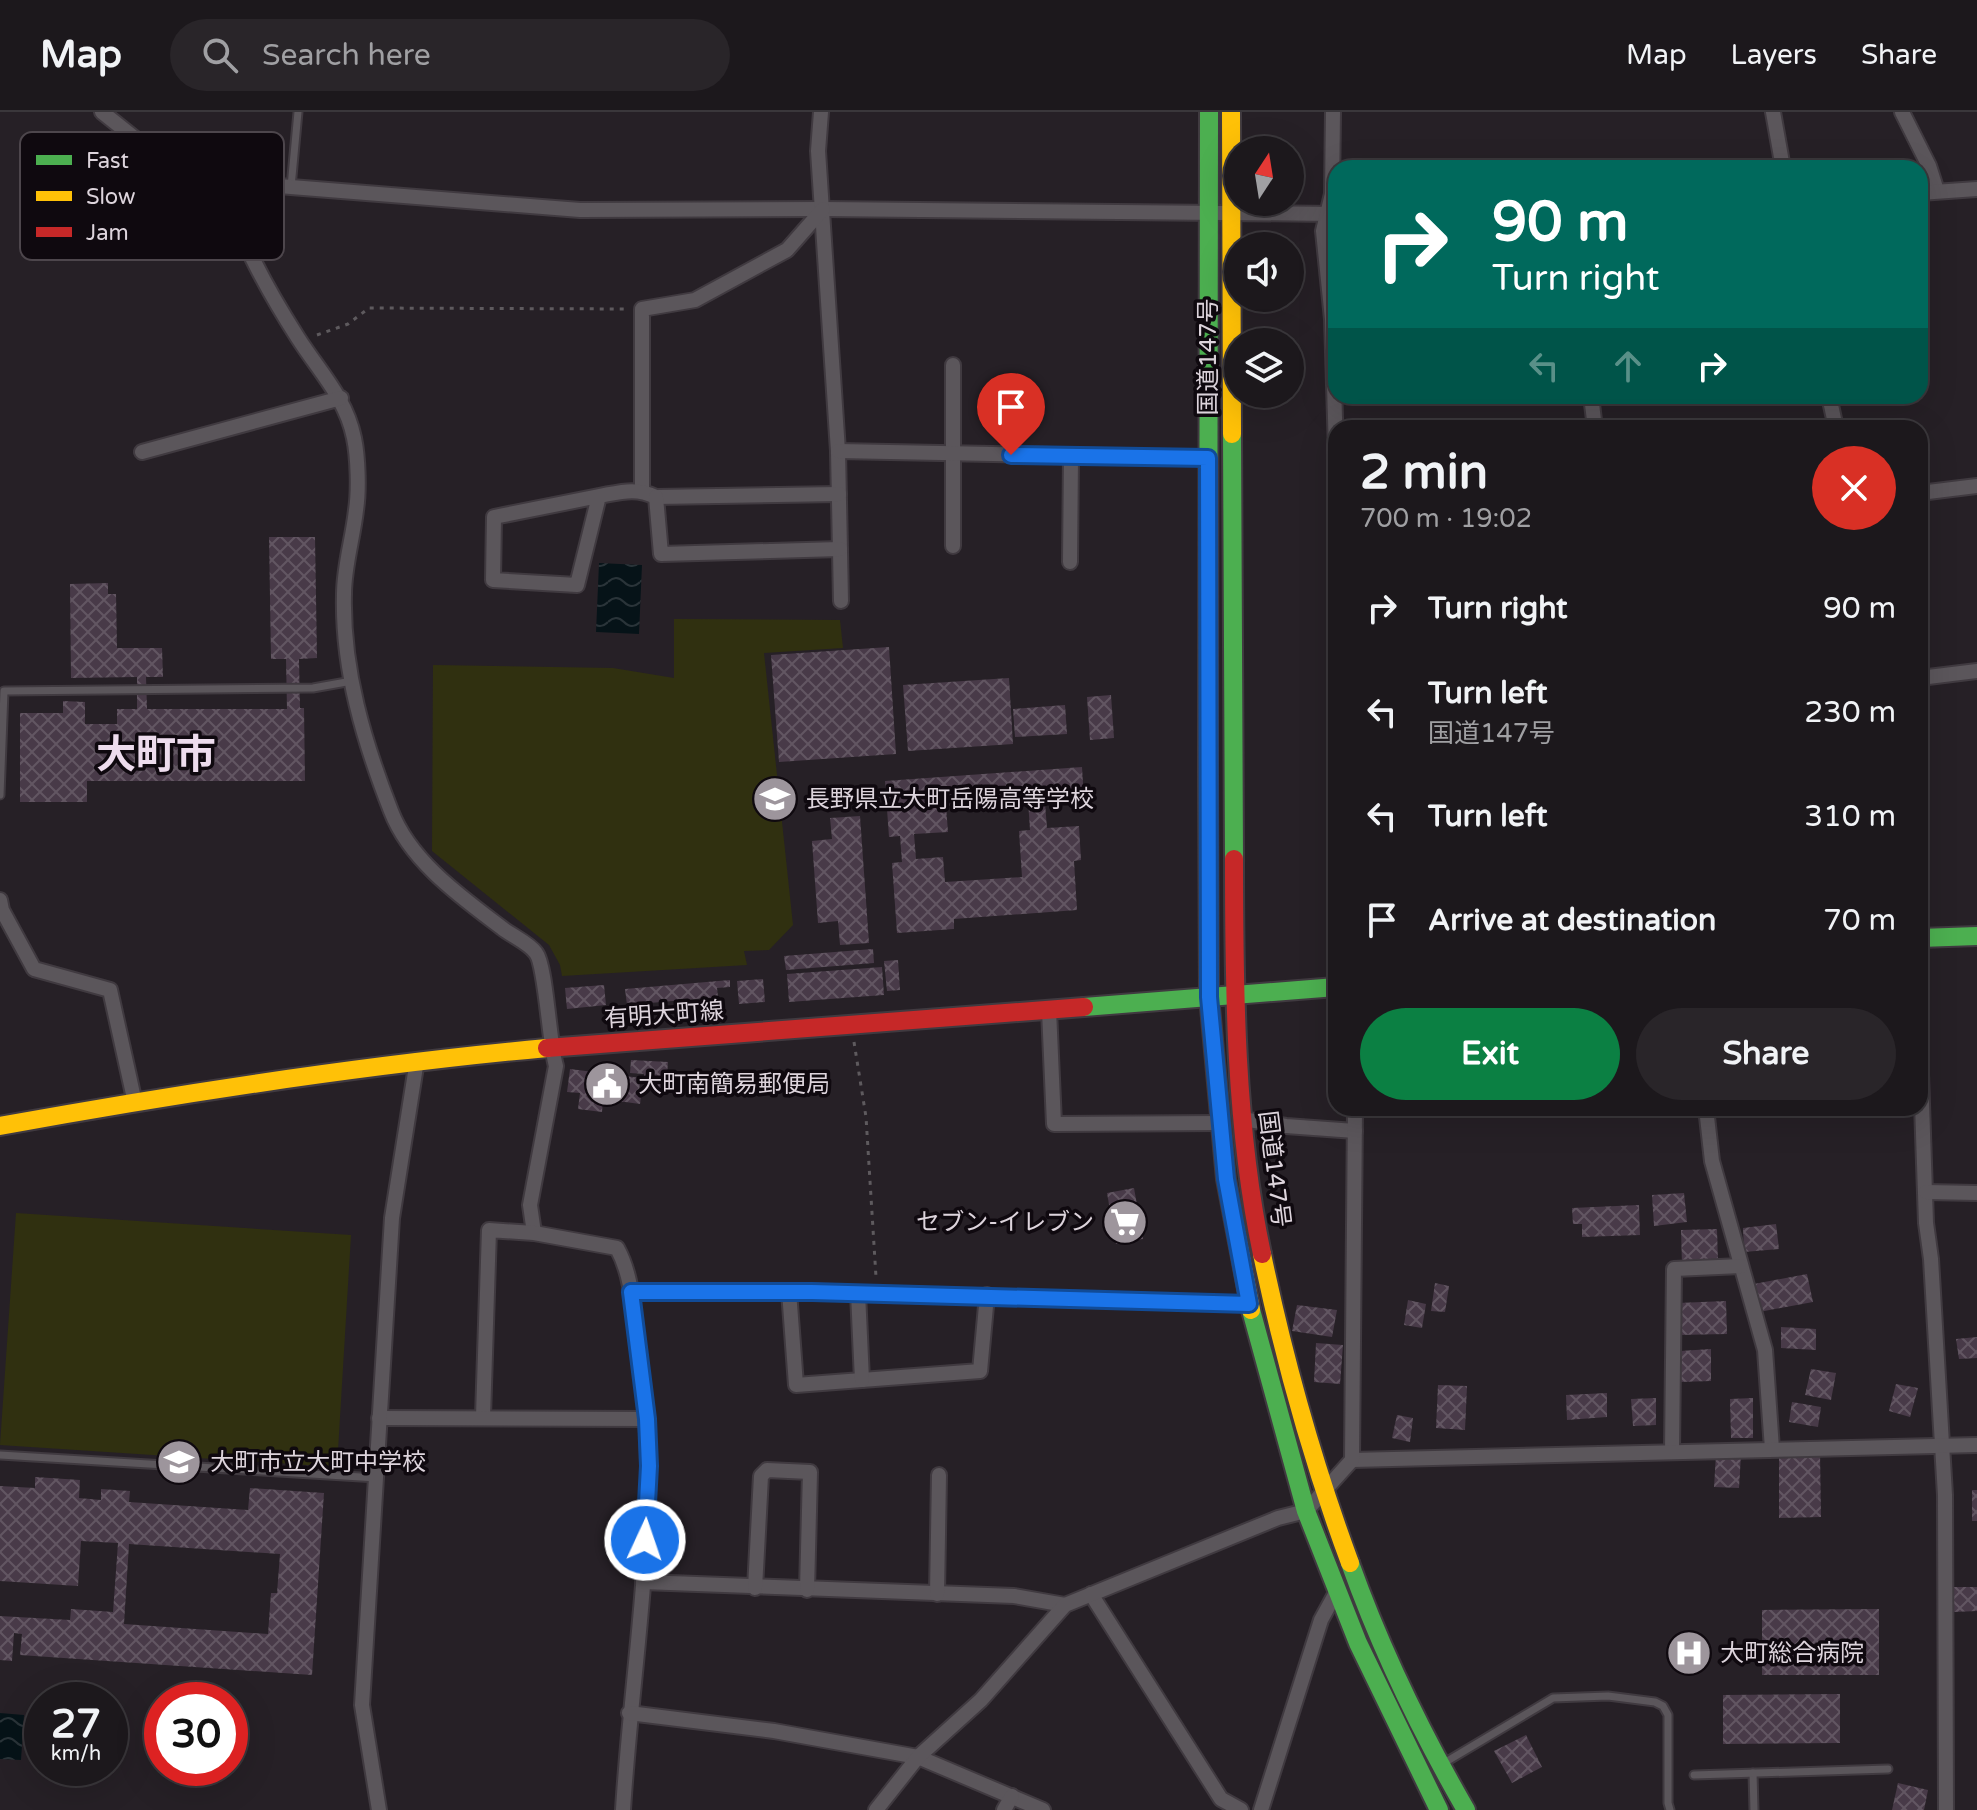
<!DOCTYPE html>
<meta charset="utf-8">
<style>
body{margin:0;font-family:"Varela Round","Noto Sans JP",sans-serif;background:#292529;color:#f1f3f6;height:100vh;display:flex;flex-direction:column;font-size:30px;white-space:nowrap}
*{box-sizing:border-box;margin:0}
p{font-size:26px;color:#a0a0a3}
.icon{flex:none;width:44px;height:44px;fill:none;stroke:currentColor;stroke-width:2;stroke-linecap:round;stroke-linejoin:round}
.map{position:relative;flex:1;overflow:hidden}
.drawer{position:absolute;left:1328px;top:308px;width:600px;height:696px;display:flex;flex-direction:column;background:#1c181c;border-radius:24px;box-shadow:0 8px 32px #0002,0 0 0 2px #3a373b}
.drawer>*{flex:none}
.top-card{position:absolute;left:1328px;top:48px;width:600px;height:244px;border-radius:24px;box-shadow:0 8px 32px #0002,0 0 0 2px #3a373b;background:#00695c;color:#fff;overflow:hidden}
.needle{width:52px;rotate:12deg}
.tools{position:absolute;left:1224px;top:24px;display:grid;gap:16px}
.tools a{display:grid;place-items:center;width:80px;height:80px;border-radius:50%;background:#1c181c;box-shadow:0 8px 32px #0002,0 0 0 2px #3a373b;font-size:40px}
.speed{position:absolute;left:24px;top:1570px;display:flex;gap:16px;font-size:40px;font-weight:700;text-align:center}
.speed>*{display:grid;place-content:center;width:104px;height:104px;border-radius:50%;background:#1c181c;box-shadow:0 8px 32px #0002,0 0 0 2px #3a373b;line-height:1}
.speed small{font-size:20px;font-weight:400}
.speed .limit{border:12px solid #d22;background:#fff;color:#111}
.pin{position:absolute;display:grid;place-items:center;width:68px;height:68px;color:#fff;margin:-82px -34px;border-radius:50% 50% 50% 0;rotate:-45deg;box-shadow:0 0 8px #0007}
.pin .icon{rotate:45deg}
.me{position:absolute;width:88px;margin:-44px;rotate:3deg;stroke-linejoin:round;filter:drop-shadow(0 0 6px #0008)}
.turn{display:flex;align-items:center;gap:28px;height:168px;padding:0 32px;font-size:36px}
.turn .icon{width:104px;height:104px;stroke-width:2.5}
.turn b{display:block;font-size:56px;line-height:68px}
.lanes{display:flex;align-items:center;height:76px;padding:0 32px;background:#0003;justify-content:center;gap:40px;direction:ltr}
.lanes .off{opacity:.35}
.round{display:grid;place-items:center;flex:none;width:84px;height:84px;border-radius:42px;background:#292529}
.headline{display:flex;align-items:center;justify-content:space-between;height:136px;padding:0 32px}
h1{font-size:48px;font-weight:700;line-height:60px}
.action{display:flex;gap:16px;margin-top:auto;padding:16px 32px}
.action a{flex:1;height:92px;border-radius:48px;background:#0b8043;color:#fff;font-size:32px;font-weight:700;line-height:92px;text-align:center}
.action a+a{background:#292529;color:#f1f3f6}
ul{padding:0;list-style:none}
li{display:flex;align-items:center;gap:24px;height:104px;padding:0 32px}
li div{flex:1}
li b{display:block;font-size:30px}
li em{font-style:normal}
header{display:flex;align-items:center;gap:48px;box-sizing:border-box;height:112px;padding:0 40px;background:#1c181c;border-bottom:2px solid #3a373b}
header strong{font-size:38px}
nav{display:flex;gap:44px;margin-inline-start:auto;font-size:28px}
.search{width:560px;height:72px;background:#292529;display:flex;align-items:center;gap:20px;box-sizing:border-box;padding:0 28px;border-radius:44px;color:#a0a0a3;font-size:30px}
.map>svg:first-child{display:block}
.pitch{fill:#303010}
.water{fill:url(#water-waves)}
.building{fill:url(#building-cross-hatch);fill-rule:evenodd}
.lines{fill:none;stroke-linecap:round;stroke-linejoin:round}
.lane-casing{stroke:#403a40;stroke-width:11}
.street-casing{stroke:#403a40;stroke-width:18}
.fast-casing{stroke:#403a40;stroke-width:22}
.slow-casing{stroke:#403a40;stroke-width:22}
.jam-casing{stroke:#403a40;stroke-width:22}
.path{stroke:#5e5a5e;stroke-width:3;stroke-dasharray:4 6;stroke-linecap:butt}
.lane{stroke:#5b565b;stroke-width:7}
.street{stroke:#5b565b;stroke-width:14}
.fast{stroke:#4caf50;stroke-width:18}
.slow{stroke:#ffc107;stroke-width:18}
.jam{stroke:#c62828;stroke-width:18}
.route-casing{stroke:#114b97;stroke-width:20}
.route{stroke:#1a73e8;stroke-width:14}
.labels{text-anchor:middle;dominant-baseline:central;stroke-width:7;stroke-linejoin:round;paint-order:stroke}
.street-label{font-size:24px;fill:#ddd4dc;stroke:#0f090f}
.poi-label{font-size:24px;fill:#ddd4dc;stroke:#0f090f;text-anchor:start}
.town-label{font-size:40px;font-weight:bold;fill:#eddced;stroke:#0f090f}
.key{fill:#0f090f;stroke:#4d464c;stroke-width:2}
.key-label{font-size:22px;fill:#ddd4dc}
</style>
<header>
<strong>Map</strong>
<div class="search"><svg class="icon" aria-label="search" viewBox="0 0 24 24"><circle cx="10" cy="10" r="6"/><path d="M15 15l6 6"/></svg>Search here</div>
<nav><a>Map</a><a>Layers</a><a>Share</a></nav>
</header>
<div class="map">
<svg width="1977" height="1698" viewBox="0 0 1977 1698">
<defs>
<pattern id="water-waves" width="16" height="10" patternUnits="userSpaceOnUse" patternTransform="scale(2)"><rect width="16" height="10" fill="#061318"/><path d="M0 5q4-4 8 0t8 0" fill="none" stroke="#2a3439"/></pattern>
<pattern id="building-cross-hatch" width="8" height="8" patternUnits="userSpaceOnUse" patternTransform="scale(2)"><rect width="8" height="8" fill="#483a48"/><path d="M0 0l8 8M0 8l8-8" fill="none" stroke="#625662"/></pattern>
</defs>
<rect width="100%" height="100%" fill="#262026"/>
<!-- pitch -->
<g class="pitch">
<polygon points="674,507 840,508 843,536 764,541 793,813 769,838 744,839 747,853 562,864 560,853 549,833 432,739 433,553 613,556 674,566"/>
<polygon points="16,1101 351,1123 337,1355 0,1333"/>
</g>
<!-- water -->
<g class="water">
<polygon points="599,451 642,453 639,522 596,520"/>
<polygon points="0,1601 24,1603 21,1648 0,1647"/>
</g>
<!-- building -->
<g class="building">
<polygon points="269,425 315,425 317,546 299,547 300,596 304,596 305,669 87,669 87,690 20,690 20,601 63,601 63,589 85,590 85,612 117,612 117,597 137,597 137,565 71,566 70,472 108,471 108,482 116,482 117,536 162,536 163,565 146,565 147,597 287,597 286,547 271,547"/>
<polygon points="889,535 896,642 779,650 771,543"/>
<polygon points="1009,566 1013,632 908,639 903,573"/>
<polygon points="1111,583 1114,626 1090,628 1087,585"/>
<polygon points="1065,593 1067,622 1015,625 1013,597"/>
<path d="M1082,655L1084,688L1045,691L1047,716L1079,714L1081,748L1074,749L1077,798L954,807V817L897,821L892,751L902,750L900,724L889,725L885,669ZM1028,688L1030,718L1019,719L1022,765L945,770L943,745L916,747L914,722L948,720L946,694Z"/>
<polygon points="860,704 869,831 840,833 838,809 818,811 812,729 832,727 830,706"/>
<polygon points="873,837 874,851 786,858 784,844"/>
<polygon points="898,848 900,878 887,879 884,849"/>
<polygon points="882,855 884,883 789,890 787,862"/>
<polygon points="763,867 765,890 739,892 737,869"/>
<polygon points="730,868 730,875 717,876 718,885 627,893 625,877"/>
<polygon points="604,873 606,893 567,897 565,876"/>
<polygon points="631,948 668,950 667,963 662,963 661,979 643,978 644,962 630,961"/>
<polygon points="570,957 641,966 638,984 641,984 640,992 603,987 602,1000 578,997 580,981 567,980"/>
<polygon points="1134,1076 1143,1127 1116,1132 1107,1081"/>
<polygon points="1684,1081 1687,1110 1654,1114 1652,1083"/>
<polygon points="1639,1093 1640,1123 1582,1125 1582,1112 1573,1112 1572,1096"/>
<polygon points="1776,1112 1779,1137 1744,1140 1743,1116"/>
<polygon points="1717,1117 1718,1150 1682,1153 1681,1118"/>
<polygon points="1807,1162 1813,1190 1759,1200 1754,1172"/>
<polygon points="1435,1171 1449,1174 1445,1200 1431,1199"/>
<polygon points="1408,1188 1426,1192 1422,1216 1404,1213"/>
<polygon points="1726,1189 1727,1222 1679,1223 1678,1191"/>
<polygon points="1297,1193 1337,1198 1332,1225 1292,1219"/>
<polygon points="1781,1215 1816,1217 1816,1238 1781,1236"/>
<polygon points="1977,1225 1977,1246 1959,1247 1956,1227"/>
<polygon points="1316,1231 1343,1233 1340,1272 1314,1270"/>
<polygon points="1711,1237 1711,1269 1680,1270 1680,1239"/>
<polygon points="1811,1257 1836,1261 1831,1288 1805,1283"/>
<polygon points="1896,1272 1918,1276 1910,1305 1889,1299"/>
<polygon points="1438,1273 1467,1274 1465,1318 1436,1316"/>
<polygon points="1607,1281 1607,1305 1567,1308 1566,1283"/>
<polygon points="1656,1286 1656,1313 1633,1314 1631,1287"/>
<polygon points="1753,1286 1753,1326 1731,1326 1730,1287"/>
<polygon points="1792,1290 1821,1295 1818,1315 1789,1310"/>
<polygon points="1397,1303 1413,1306 1410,1330 1392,1326"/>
<polygon points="1779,1341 1820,1341 1821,1405 1779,1406"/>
<polygon points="1716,1342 1741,1343 1739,1376 1714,1375"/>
<path d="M35,1365L80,1368L79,1386L101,1388V1377L130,1379L129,1390L248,1398L250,1376L324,1381L312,1563L20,1543L22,1522L14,1521L12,1549L0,1548V1504L70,1508L71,1497L113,1500L118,1431L81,1429L78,1474L0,1469V1374L35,1376ZM129,1432L280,1442L277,1481H271L268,1522L124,1512Z"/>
<rect x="1972" y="1378" width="5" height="31"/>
<polygon points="1953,1475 1977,1475 1977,1499 1954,1500"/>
<polygon points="1879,1497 1879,1563 1762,1563 1762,1498"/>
<polygon points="1840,1582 1840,1631 1723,1632 1723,1583"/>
<polygon points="1526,1623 1542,1655 1512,1671 1494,1639"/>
<polygon points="1898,1671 1928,1678 1924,1698 1892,1698"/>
</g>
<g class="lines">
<!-- lane casing -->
<g class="lane-casing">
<g id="lane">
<polyline points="291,75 298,0"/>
<polyline points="0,683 4,579 313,576 352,569"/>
<polyline points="0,1343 377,1366"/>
<polyline points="1444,1651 1553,1586 1608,1584 1655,1590 1663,1594 1668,1603 1668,1691 1670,1698"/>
<polyline points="1753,1661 1754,1698"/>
<polyline points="1694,1663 1888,1657"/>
</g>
</g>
<!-- street casing -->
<g class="street-casing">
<g id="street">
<polyline points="102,0 142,32 196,62 222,69 291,75 580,98 823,97 1336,102"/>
<polyline points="821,0 818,39 838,339 841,489"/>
<polyline points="1333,0 1332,82 1323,119 1332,207 1336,339"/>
<polyline points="1773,0 1783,56"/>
<polyline points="1902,0 1929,54 1937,79"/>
<path d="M222,69C239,126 266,176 298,226C319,259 346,286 354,326C358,345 359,379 356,398C353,426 344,454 344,482C342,557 364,630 391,699C410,749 461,785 502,816C512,824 529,831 536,841C546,854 549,931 556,954L530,1093L534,1121"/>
<polyline points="1920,81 1977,77"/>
<polyline points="953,253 953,434"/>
<polyline points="1591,284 1595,316"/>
<polyline points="1829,284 1836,316"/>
<polyline points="838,339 1208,346"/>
<polyline points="142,340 341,286"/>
<polyline points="642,378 642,197 695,188 787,138 823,97"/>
<polyline points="1920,381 1977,374"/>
<path d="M599,384L577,473L493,468L494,405L599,384C621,380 636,375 656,385L839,382"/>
<polyline points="656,385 661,442 840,437"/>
<polyline points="1070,450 1071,344"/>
<polyline points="1336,515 1336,664"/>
<polyline points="1920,566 1977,559"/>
<polyline points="0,788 2,798 34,857 110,878 135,991"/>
<polyline points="1049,898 1054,1012 1219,1011"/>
<polyline points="1920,932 1926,1111 1931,1147 1945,1383 1946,1698"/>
<polyline points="1706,996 1712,1049 1765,1238 1772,1337"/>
<polyline points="1242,1007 1286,1014 1355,1019"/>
<polyline points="1926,1080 1977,1081"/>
<polyline points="789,1179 796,1273 980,1259 987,1183"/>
<polyline points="631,1180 789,1179 1249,1192"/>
<polyline points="858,1181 862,1268"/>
<path d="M483,1305L489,1118L534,1121L617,1136C633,1165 633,1199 637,1231C643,1271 648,1311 648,1352C649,1467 630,1583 623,1698"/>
<polyline points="379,1306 647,1307"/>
<polyline points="1672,1340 1674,1157 1741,1154"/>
<polyline points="1352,1348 1977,1333"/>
<polyline points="643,1470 1014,1484 1065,1493"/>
<polyline points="755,1476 761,1364 767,1358 810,1360 807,1478"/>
<polyline points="937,1482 939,1363"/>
<polyline points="1091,1482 1221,1687 1241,1698"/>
<polyline points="629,1601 774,1619 918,1645 1043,1698"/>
<polyline points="379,1698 362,1593 392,1106 417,948"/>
<polyline points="876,1698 918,1645 981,1588 1065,1493 1278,1406 1306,1399 1352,1348 1355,996"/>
<polyline points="1004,1698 1012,1684"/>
<polyline points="1261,1698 1321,1508 1338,1477"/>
</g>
</g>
<!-- fast casing -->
<g class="fast-casing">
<g id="fast">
<polyline points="1232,322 1234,747"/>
<polyline points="1208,660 1209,0"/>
<polyline points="1920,826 1977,824"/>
<polyline points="1084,895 1336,875"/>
<polyline points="1251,1198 1306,1399 1358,1531 1439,1698"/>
<path d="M1350,1451C1380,1535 1421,1620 1466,1698"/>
</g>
</g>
<!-- slow casing -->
<g class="slow-casing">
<g id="slow">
<polyline points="1231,0 1232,322"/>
<polyline points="1208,660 1209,885 1226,1067 1251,1198"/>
<path d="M0,1014C181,981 363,953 547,936"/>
<path d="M1262,1142C1284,1247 1313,1351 1350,1451"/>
</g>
</g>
<!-- jam casing -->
<g class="jam-casing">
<g id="jam">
<path d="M1234,747C1234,876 1235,1016 1262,1142"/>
<polyline points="547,936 1084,895"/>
</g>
</g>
<!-- path -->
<g class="path">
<polyline points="317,223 348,212 369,196 626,197"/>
<polyline points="854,930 866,1005 876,1165"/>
</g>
<!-- lane -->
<use href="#lane" class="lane"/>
<!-- street -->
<use href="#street" class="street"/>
<!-- fast -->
<use href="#fast" class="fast"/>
<!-- slow -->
<use href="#slow" class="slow"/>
<!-- jam -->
<use href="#jam" class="jam"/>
</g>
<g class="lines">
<!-- route casing -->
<g class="route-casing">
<polyline id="route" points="645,1428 649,1354 647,1307 631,1180 812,1180 1249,1192 1226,1067 1209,885 1208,346 1011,343"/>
</g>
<!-- route -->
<use href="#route" class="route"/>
</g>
<!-- icons -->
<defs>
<g id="school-disc" transform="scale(2.3)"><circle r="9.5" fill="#9d959c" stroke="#0f090f"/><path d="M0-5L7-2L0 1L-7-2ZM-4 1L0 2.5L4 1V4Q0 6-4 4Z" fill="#fff"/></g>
<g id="civic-disc" transform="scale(2.3)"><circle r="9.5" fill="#9d959c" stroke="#0f090f"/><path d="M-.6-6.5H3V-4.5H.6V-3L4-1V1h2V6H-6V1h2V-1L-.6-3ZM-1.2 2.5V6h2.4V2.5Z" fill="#fff"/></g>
<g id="supermarket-disc" transform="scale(2.3)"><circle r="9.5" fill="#9d959c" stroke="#0f090f"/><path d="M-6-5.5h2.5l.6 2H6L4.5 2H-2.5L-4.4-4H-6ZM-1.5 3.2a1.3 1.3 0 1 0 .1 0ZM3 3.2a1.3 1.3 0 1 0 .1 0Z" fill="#fff"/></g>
<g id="hospital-disc" transform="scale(2.3)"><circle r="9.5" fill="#9d959c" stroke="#0f090f"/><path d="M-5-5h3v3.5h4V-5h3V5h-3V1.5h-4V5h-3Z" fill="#fff"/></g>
</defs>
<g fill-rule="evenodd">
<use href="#school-disc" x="775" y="687"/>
<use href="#civic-disc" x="607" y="972"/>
<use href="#supermarket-disc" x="1125" y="1110"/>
<use href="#school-disc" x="179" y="1350"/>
<use href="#hospital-disc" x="1689" y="1541"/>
</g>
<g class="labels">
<!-- street labels -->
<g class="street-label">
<text transform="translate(1208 245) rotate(-90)">国道147号</text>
<text transform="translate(664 903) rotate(-4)">有明大町線</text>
<text transform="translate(1274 1057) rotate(83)">国道147号</text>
</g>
<!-- poi labels -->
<g class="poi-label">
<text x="806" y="687">長野県立大町岳陽高等学校</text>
<text x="638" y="972">大町南簡易郵便局</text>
<text x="1094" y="1110" text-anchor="end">セブン-イレブン</text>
<text x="210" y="1350">大町市立大町中学校</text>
<text x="1720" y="1541">大町総合病院</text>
</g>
<!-- town labels -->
<g class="town-label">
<text x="156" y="643">大町市</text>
</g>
</g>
<!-- legend -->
<rect x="20" y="20" width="264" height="128" rx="12" class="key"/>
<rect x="36" y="43" width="36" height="10" fill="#4caf50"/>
<rect x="36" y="79" width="36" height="10" fill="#ffc107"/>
<rect x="36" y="115" width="36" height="10" fill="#c62828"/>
<g class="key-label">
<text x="86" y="56">Fast</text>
<text x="86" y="92">Slow</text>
<text x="86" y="128">Jam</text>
</g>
</svg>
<div class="tools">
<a><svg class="needle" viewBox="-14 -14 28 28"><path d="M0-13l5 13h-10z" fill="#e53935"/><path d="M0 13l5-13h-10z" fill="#a0a0a3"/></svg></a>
<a><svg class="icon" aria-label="sound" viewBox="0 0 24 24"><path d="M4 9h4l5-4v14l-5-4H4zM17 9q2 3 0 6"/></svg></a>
<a><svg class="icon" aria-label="layers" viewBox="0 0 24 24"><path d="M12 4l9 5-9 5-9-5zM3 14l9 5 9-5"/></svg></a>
</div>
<div class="speed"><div>27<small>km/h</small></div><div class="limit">30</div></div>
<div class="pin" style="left:1011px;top:343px;background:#d93025"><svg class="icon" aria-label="arrive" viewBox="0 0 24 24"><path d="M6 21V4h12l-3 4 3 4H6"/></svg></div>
<svg class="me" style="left:645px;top:1428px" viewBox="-20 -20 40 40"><circle r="17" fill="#1a73e8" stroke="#fff" stroke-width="3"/><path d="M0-11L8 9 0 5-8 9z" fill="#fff"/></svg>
<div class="top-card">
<div class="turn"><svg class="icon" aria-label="right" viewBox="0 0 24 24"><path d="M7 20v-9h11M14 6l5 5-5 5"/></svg><div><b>90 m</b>Turn right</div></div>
<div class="lanes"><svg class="icon off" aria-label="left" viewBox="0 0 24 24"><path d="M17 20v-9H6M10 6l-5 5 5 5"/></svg><svg class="icon off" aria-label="ahead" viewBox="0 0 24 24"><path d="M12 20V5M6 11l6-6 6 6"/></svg><svg class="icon" aria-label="right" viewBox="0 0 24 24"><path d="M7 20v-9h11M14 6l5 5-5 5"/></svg></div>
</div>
<section class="drawer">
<div class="headline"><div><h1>2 min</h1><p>700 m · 19:02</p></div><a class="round" style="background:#d93025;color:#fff"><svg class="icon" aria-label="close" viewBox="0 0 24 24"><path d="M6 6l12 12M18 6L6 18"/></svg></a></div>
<ul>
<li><svg class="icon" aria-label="right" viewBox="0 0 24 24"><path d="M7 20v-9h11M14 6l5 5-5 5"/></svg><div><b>Turn right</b></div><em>90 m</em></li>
<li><svg class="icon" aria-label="left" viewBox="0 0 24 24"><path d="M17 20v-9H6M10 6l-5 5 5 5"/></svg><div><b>Turn left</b><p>国道147号</p></div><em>230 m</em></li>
<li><svg class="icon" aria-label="left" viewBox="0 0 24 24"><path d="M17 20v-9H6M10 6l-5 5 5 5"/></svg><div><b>Turn left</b></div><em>310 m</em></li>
<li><svg class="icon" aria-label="arrive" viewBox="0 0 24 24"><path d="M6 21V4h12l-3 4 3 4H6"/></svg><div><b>Arrive at destination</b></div><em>70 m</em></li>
</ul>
<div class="action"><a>Exit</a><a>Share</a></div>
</section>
</div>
